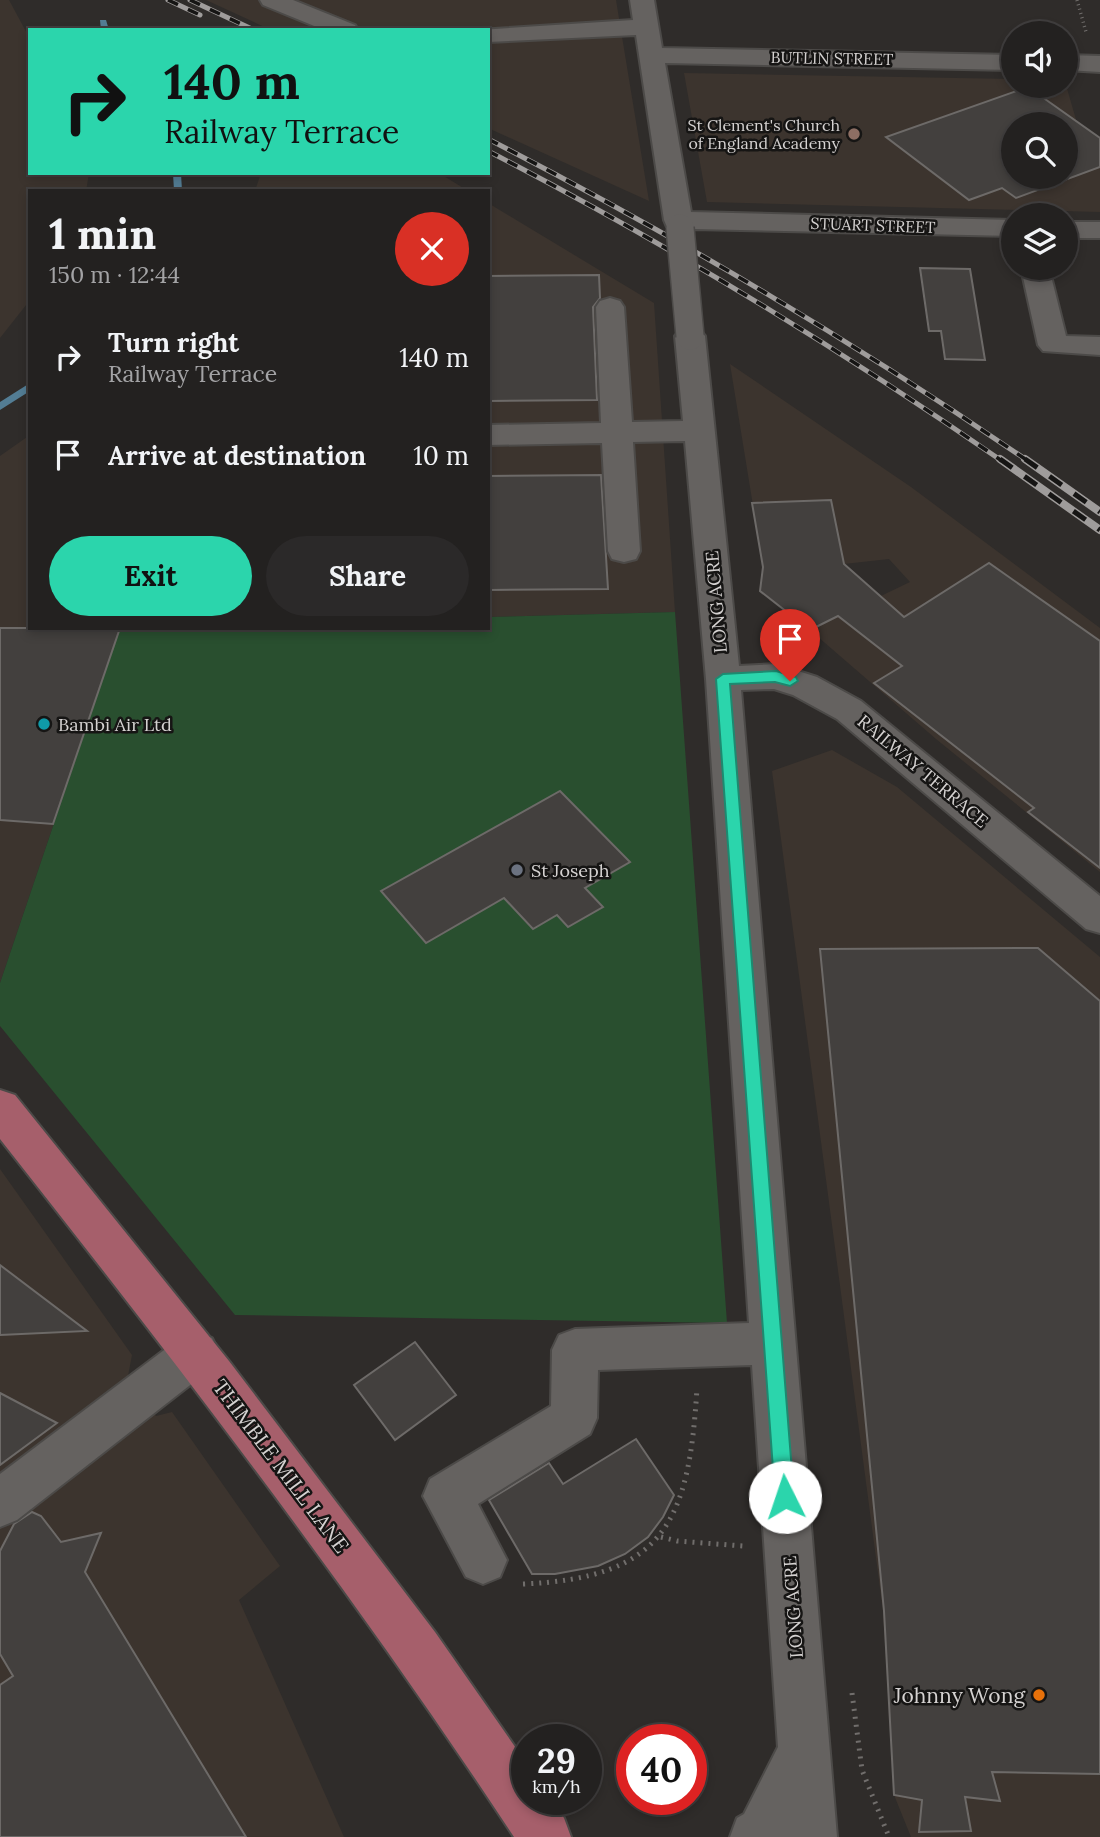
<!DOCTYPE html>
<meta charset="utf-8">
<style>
body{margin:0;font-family:Lora,serif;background:#2b2929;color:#f1f3f6;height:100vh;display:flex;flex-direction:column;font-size:26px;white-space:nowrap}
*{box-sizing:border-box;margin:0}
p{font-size:23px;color:#a3a3a5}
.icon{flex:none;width:38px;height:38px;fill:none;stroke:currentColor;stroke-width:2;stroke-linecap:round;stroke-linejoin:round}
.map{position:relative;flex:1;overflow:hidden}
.side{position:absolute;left:28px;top:189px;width:462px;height:441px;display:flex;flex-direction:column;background:#232120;border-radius:0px;box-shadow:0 4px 10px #0003,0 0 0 2px #403e3e}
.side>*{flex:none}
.top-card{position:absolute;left:28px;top:28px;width:462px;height:147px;border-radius:0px;box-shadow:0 4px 10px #0003,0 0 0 2px #403e3e;background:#2bd5ac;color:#111;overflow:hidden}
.controls{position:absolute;left:1001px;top:21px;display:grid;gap:14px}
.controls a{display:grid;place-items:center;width:77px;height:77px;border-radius:50%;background:#232120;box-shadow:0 4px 10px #0003,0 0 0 2px #403e3e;font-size:35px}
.speed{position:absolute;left:511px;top:1724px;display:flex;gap:14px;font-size:35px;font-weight:700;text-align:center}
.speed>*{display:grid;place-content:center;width:91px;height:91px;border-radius:50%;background:#232120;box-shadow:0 4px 10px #0003,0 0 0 2px #403e3e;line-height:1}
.speed small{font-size:18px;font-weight:400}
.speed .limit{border:10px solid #d22;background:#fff;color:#111}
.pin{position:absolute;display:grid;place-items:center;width:60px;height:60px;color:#fff;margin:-72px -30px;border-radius:50% 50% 50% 0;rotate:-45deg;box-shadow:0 0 7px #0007}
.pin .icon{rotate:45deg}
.me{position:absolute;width:77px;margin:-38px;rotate:356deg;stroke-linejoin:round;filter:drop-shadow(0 0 5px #0008)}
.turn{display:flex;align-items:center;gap:24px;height:147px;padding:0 21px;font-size:32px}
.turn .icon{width:91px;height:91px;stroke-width:2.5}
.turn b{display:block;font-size:49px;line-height:60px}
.round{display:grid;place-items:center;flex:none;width:74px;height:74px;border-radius:37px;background:#2b2929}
.summary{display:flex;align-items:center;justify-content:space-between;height:119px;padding:0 21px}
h1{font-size:42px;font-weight:700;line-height:52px}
.button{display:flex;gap:14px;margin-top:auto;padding:14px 21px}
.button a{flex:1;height:80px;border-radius:42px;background:#2bd5ac;color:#111;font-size:28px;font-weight:700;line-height:80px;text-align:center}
.button a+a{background:#2b2929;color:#f1f3f6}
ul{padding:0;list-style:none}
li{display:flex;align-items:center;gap:21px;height:98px;padding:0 21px}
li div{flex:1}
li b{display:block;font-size:26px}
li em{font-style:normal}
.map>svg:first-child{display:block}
.built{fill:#3c342e;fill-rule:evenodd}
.green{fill:#294f2f}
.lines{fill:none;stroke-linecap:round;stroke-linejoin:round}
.stream{fill:#537d94;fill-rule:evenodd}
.building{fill:#43403e;stroke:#6d6a68;stroke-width:2;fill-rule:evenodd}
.minor-casing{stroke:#4c4a48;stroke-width:4}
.major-casing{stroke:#4c4a48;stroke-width:4}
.path-far1{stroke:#716e6c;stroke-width:3.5;stroke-dasharray:1 3.5;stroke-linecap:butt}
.path{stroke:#716e6c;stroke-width:5;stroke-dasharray:2 6;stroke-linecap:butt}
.minor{fill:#656260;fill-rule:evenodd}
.major{fill:#a65f6b;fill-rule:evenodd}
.rail-far1-casing{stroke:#9f9c9b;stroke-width:5}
.rail-casing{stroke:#9f9c9b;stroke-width:8}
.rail-far1{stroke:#161514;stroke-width:3.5;stroke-dasharray:11;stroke-linecap:butt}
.rail{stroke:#161514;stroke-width:5;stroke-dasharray:15;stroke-linecap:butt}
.minor-bridge-casing{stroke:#4c4a48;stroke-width:30;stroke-linecap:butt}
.minor-bridge{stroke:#656260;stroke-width:27}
.route{fill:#2bd5ac;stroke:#1c8a70;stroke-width:2}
.education-dot{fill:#8d6e63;stroke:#161514;stroke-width:2.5}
.culture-dot{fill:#0f9aa8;stroke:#161514;stroke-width:2.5}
.worship-dot{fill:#6b7280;stroke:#161514;stroke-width:2.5}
.food-dot{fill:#e8710a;stroke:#161514;stroke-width:2.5}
.labels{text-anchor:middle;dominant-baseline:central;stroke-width:5;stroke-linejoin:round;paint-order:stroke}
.far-street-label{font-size:16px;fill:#d5d2d1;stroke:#161514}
.far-poi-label{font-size:16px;fill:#d5d2d1;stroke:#161514;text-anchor:end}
.street-label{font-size:18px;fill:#d5d2d1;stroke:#161514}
.poi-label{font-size:18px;fill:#d5d2d1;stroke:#161514;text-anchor:start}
.near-street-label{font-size:21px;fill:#d5d2d1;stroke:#161514}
.near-poi-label{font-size:21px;fill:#d5d2d1;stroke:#161514;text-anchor:end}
</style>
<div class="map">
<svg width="1100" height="1837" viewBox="0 0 1100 1837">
<rect width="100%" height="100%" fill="#2f2c2a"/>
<!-- built -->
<g class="built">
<polygon points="0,0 9,0 30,39 30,173 89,173 86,191 30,191 30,300 0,338"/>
<polygon points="206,0 616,0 649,201 488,128 488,30 271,30"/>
<path d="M684,73L1013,79V86L1066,85L1083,144H1100V212L707,202ZM1013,124H1066V177H1013Z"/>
<polygon points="261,173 439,173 468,191 255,191"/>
<polygon points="488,203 654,303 675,612 488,617"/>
<polygon points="730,364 911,487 1100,628 1100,872 936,739 810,630 910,582 889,559 844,564 763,567"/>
<polygon points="30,435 30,628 120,628 0,983 0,456"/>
<polygon points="832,750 897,787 1100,957 1100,1837 911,1837 894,1795 883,1611 772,771"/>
<polygon points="0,1169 132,1355 127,1381 156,1416 172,1412 280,1566 239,1600 344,1837 0,1837"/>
</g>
<!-- green -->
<polygon class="green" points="675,612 727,1323 235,1315 0,1026 0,983 120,628 488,628 488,617"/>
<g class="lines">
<!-- stream -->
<g class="stream">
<polygon points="100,20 106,20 109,30 101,30"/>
<polygon points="173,173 181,173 182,191 174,191"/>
<polygon points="30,383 30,391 0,410 0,402"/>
</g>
</g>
<!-- building -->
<g class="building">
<path d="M1028,87L1100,138V167L1016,198L1002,188L969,200L886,137ZM1013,124H1066V177H1013Z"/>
<polygon points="920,268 970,269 985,360 945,359 941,331 929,331"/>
<polygon points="599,275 600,298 593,307 597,400 488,401 488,276"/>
<polygon points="601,475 608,589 488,590 488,476"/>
<polygon points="831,500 844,564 904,617 989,563 1100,641 1100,868 1028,812 1034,808 874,683 902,666 838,616 810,630 760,591 763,567 752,503"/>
<polygon points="0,628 120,628 53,824 0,820"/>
<polygon points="560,791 630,862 585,888 603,907 568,927 557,915 533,929 504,898 426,943 381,891"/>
<polygon points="1038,948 1100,1001 1100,1774 992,1772 1000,1801 965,1797 971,1831 919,1832 922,1800 894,1795 884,1611 820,949"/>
<polygon points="0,1265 87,1331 0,1335"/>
<polygon points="415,1342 456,1395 395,1440 354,1385"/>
<polygon points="0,1393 57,1423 0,1465"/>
<polygon points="636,1439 674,1495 663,1517 648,1537 625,1554 598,1566 555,1574 532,1574 489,1500 549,1463 563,1484"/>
<polygon points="32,1512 41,1516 61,1542 101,1533 85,1572 246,1837 0,1837 0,1685 13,1676 0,1654 0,1551 14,1524"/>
</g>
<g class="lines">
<!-- minor casing -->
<g class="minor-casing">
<g id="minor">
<polygon points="260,0 293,0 355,25 358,30 324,30 263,5"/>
<polygon points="630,0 654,0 662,48 1013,55 1013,70 665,63 691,212 1013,220 1013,236 693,229 690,234 680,236 670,234 664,220 636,35 488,42 488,30 479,30 633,20"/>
<polygon points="1066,55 1100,56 1100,72 1066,70"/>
<rect x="1066" y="222" width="34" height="16"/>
<polygon points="1021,268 1049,268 1066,336 1100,337 1100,355 1043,351 1038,345"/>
<polygon points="610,298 620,301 624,307 632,422 683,421 675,336 680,330 690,327 700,330 705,336 739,666 776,664 817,677 861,701 1100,896 1100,933 1086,929 837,719 793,695 774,689 741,690 837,1837 730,1837 737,1818 744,1814 778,1747 752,1365 598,1370 597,1418 590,1434 478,1504 507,1560 500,1577 483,1584 466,1577 423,1496 430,1479 551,1406 552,1350 559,1335 575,1329 749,1323 706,679 685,441 633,442 640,551 636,559 624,562 612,559 608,551 602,443 488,445 488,425 601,423 596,307 600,301"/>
<polygon points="196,1332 212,1338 219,1353 212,1368 17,1520 0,1527 0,1474 180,1338"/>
</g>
</g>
<!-- major casing -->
<g class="major-casing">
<path id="major" d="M0,1090L15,1095L229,1361L435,1632L527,1764V1799H551L564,1818L571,1837H514C355,1595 179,1366 0,1139Z"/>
</g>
<!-- path-far1 -->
<polyline class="path-far1" points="1077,0 1086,32"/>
<!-- path -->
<g class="path">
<polyline points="661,1537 677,1541 743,1546"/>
<path d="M523,1584C666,1578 689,1520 697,1388"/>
<polyline points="852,1693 862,1770 889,1837"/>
</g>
<!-- minor -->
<use href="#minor" class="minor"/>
<!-- major -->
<use href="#major" class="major"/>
<!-- rail-far1 casing -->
<g class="rail-far1-casing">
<g id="rail-far1">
<polyline points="168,0 200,15"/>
<polyline points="190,0 254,30"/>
<path d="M488,139C675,235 854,342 1028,461"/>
<path d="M488,151C666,243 837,347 1002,461"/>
</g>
</g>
<!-- rail casing -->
<g class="rail-casing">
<g id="rail">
<polyline points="1000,459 1100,530"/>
<polyline points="1025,459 1100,512"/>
</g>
</g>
<!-- rail-far1 -->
<use href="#rail-far1" class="rail-far1"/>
<!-- rail -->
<use href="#rail" class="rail"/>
<!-- minor-bridge casing -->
<g class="minor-bridge-casing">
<polyline id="minor-bridge" points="680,228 690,336"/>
</g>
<!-- minor-bridge -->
<use href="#minor-bridge" class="minor-bridge"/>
</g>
<!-- route -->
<polygon class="route" points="776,671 796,677 798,681 790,686 775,682 730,684 794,1497 791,1504 785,1507 778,1504 775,1497 716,679 723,674"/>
<!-- markers -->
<circle class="education-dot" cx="854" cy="134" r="7"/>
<circle class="culture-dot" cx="44" cy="724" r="7"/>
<circle class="worship-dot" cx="517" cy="870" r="7"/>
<circle class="food-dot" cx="1039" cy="1695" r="7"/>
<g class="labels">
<!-- far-street labels -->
<g class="far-street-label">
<text transform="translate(832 58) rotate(1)">BUTLIN STREET</text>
<text transform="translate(873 225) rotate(2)">STUART STREET</text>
</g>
<!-- far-poi labels -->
<g class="far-poi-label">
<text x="840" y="125">St Clement's Church<tspan x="840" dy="18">of England Academy</tspan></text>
</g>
<!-- street labels -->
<g class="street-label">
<text transform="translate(716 602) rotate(-95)">LONG ACRE</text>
<text transform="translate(923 771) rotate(40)">RAILWAY TERRACE</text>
<text transform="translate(793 1607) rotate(-94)">LONG ACRE</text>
</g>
<!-- poi labels -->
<g class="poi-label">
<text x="58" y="724">Bambi Air Ltd</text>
<text x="531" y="870">St Joseph</text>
</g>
<!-- near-street labels -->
<g class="near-street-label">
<text transform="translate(281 1466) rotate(53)">THIMBLE MILL LANE</text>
</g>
<!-- near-poi labels -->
<g class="near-poi-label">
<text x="1025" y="1695">Johnny Wong</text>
</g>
</g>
</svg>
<div class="controls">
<a><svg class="icon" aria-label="sound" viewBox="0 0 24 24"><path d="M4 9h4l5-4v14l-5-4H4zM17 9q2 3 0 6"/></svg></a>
<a><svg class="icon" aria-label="search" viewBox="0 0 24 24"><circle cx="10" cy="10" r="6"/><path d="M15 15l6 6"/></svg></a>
<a><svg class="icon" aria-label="layers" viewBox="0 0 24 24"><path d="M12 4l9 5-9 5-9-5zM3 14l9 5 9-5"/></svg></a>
</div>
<div class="speed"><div>29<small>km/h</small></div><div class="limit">40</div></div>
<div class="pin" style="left:790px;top:681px;background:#d93025"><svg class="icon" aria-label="arrive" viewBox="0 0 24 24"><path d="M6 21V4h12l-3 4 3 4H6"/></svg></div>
<svg class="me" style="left:785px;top:1497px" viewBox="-20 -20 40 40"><circle r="19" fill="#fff"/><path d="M0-13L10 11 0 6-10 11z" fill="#2bd5ac"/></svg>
<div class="top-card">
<div class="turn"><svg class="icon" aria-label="right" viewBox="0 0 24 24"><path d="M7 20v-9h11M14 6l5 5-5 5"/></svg><div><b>140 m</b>Railway Terrace</div></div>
</div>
<section class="side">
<div class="summary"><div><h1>1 min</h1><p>150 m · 12:44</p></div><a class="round" style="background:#d93025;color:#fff"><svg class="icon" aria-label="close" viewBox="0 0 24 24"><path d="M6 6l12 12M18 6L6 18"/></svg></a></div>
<ul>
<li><svg class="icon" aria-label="right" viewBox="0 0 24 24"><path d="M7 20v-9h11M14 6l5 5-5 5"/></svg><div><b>Turn right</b><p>Railway Terrace</p></div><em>140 m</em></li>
<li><svg class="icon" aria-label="arrive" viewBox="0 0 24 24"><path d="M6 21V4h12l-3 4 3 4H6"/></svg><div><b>Arrive at destination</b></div><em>10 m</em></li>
</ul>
<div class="button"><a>Exit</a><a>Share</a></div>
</section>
</div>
